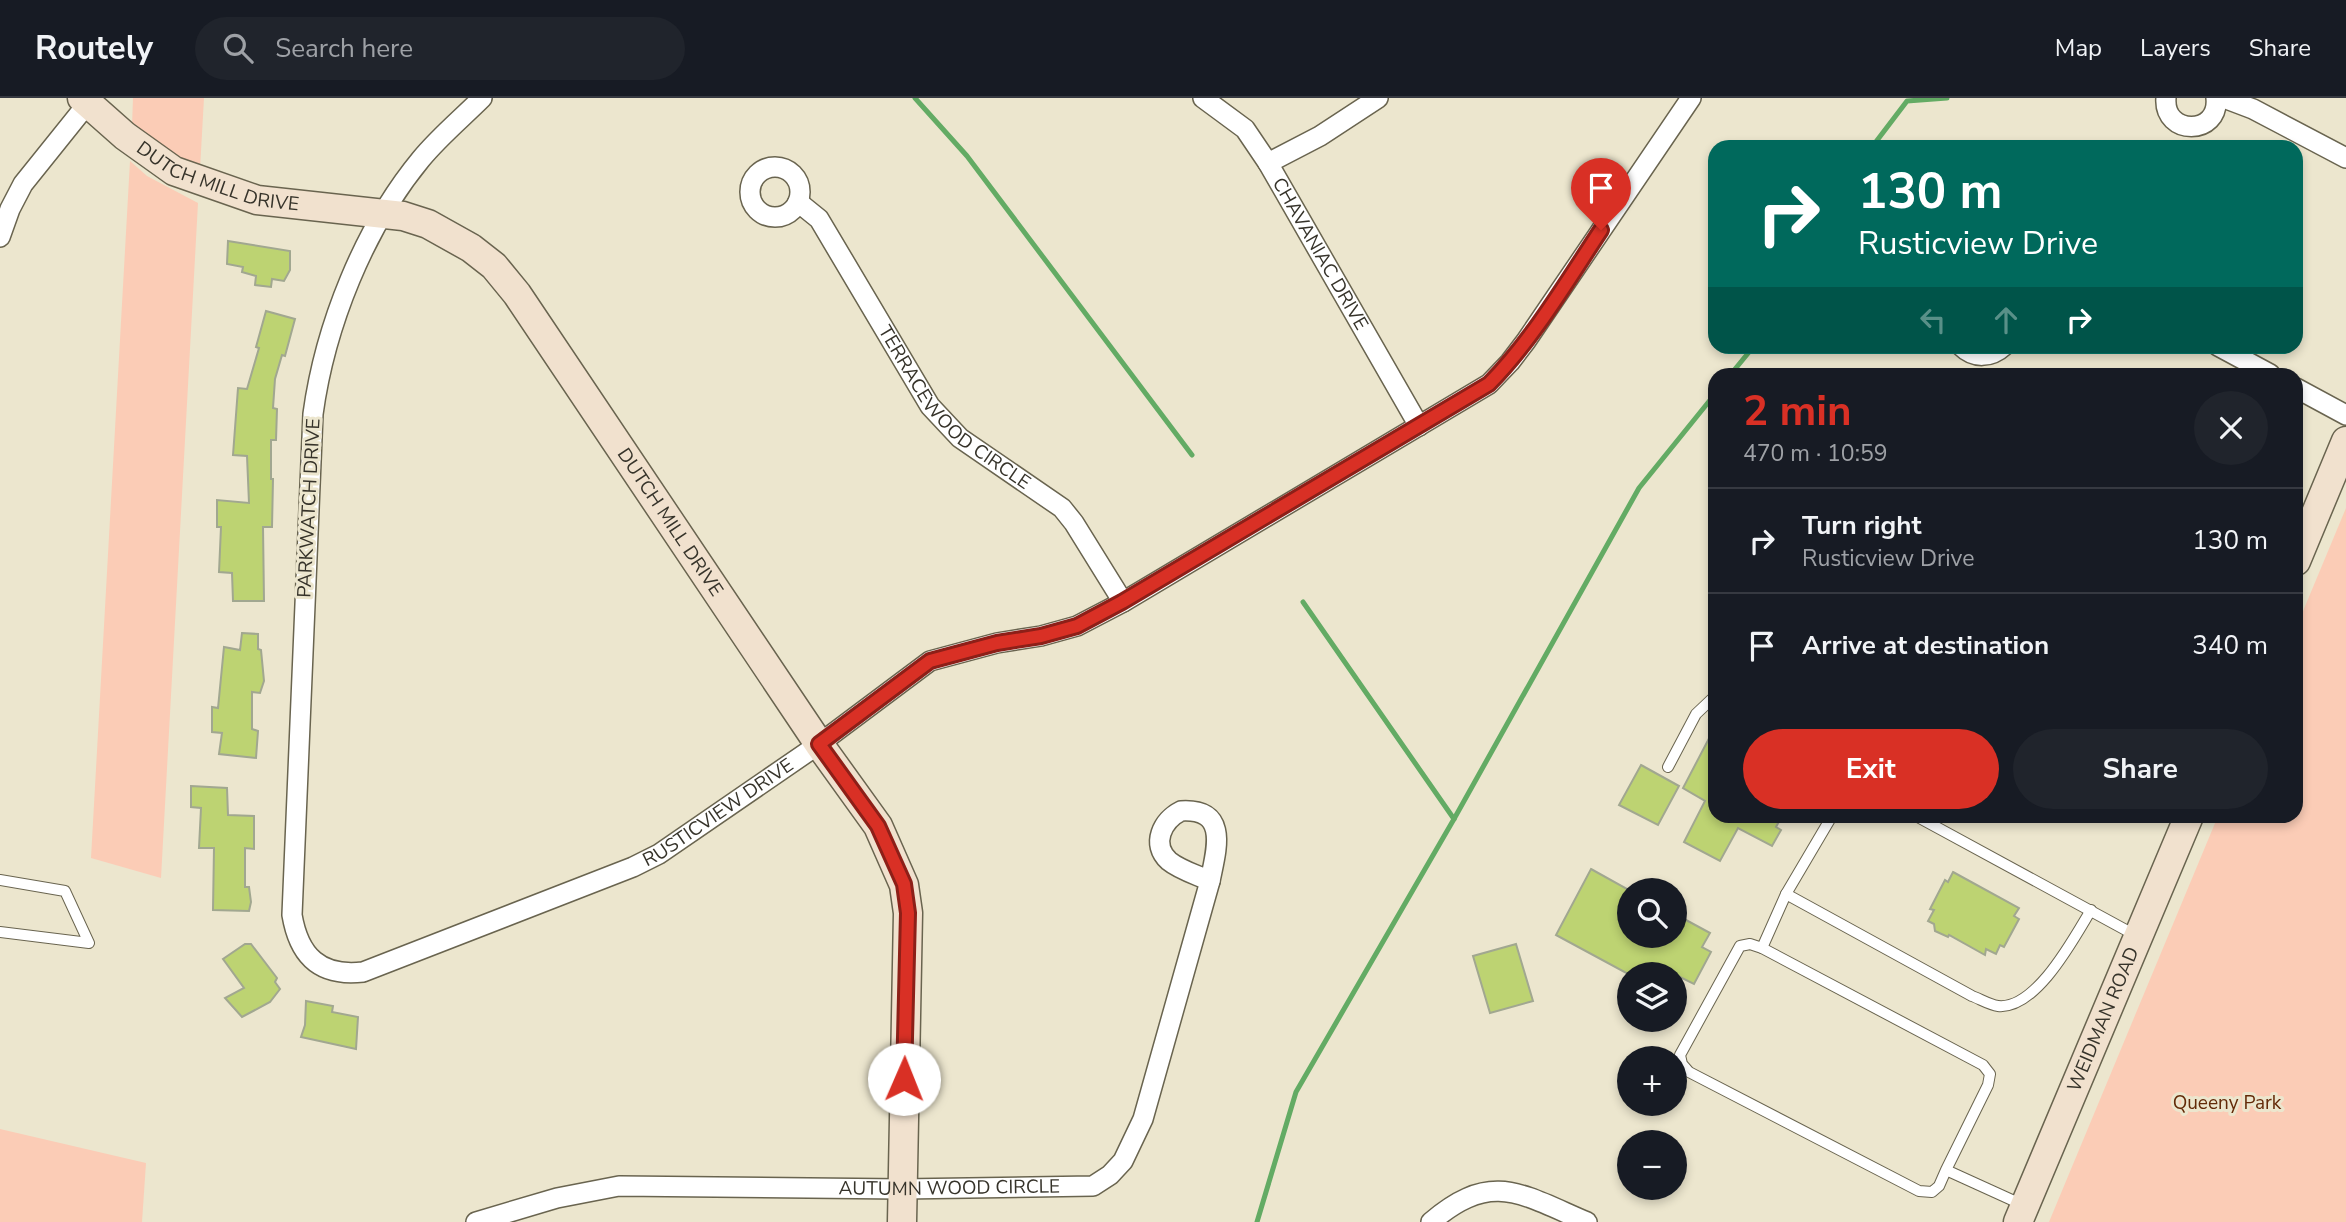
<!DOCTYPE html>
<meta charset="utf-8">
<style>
body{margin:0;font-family:"Nunito Sans",sans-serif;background:#20242c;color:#f1f3f6;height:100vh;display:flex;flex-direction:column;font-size:26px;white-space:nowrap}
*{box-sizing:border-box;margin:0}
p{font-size:23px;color:#9ea1a6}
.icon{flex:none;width:38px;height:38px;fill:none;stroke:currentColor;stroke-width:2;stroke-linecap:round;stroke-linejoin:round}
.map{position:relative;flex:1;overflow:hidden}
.panel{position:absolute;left:1708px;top:270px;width:595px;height:455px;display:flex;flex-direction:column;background:#171b24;border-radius:21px;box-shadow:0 4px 10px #0003}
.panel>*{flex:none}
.hud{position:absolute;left:1708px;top:42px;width:595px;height:214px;border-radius:21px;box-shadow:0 4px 10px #0003;background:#00695c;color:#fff;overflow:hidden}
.tools{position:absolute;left:1617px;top:780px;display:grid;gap:14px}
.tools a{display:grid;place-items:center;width:70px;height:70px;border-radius:50%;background:#171b24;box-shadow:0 4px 10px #0003;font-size:35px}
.pin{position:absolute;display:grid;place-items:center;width:60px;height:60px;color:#fff;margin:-72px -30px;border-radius:50% 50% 50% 0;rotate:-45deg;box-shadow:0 0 7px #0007}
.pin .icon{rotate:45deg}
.me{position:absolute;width:77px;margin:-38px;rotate:1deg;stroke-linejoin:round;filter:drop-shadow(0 0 5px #0008)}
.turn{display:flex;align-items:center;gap:24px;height:147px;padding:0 35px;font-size:32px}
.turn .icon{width:91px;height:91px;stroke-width:2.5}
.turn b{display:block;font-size:49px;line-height:60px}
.lanes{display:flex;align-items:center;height:66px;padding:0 35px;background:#0003;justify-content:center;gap:35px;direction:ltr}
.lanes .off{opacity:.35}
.round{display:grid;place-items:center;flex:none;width:74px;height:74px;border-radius:37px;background:#20242c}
.head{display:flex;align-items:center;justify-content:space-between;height:119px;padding:0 35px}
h1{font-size:42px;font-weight:700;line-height:52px;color:#d93025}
.primary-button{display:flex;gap:14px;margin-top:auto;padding:14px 35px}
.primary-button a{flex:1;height:80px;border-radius:42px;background:#d93025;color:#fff;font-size:28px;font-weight:700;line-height:80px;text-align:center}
.primary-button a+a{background:#20242c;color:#f1f3f6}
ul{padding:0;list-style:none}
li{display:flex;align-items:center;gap:21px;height:105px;padding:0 35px;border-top:2px solid #363941}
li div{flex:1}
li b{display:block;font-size:26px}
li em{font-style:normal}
header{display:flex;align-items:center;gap:42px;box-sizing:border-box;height:98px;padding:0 35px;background:#171b24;border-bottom:2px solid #363941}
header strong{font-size:33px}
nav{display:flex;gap:38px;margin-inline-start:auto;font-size:24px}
.search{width:490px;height:63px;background:#20242c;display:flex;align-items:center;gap:18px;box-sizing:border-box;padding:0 24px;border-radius:38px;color:#9ea1a6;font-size:26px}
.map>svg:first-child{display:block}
.green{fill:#fbccb6}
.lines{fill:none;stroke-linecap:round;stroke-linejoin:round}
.stream{stroke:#63ab64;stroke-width:5}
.building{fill:#bdd372;stroke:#a1a790;stroke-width:2}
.lane-casing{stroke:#69644f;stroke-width:12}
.street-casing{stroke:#69644f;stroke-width:22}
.secondary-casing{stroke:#69644f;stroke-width:31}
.lane{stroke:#fff;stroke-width:10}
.street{stroke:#fff;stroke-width:19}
.secondary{stroke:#f1e1ce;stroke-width:28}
.route-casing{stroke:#8d1f18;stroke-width:18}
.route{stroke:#d93025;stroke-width:12}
.labels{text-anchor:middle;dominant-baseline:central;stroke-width:6;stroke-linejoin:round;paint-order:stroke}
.street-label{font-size:19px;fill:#36332a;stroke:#ece6ce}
.park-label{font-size:19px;fill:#632a08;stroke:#ece6ce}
</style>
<header>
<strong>Routely</strong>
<div class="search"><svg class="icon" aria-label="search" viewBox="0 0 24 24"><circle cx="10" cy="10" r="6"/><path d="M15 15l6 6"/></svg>Search here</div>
<nav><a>Map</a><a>Layers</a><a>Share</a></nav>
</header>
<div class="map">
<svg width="2346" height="1124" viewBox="0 0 2346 1124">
<rect width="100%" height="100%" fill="#ece6ce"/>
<!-- green -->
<g class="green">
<polygon points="133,0 204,0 200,71 170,58 132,28"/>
<polygon points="130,63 147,78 198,105 161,780 91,760"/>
<polygon points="2346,410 2346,1124 2049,1124 2218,718 2296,718 2296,530"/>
<polygon points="0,1031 146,1065 142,1124 0,1124"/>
</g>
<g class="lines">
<!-- stream -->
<g class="stream">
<polyline points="915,0 967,58 1192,357"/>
<polyline points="1872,49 1907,3 1947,0"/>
<polyline points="1731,276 1754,248"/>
<polyline points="1303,504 1454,721"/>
<polyline points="1257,1124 1296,994 1454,721 1639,390 1715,296"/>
</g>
</g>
<!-- building -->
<g class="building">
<polygon points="228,143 290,153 290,172 284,183 272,181 271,189 255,187 256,178 242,174 243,169 227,166"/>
<polygon points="266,213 295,221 285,258 282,257 275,281 273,310 277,311 276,342 271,342 271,381 273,381 272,429 263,429 264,503 233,503 232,475 219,474 221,429 217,429 217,402 249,405 247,358 233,357 238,290 247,291 259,250 256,249"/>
<polygon points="242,535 258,536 258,551 261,552 264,583 260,595 252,594 252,631 258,633 256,660 219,656 222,635 212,634 212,609 218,610 224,549 240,552"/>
<polygon points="1715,629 1715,718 1782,718 1776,729 1781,732 1772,748 1738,730 1720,763 1684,744 1705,703 1683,690"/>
<polygon points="1641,667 1679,688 1658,727 1619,707"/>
<polygon points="191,688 227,690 228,717 254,718 254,751 245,750 245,789 249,789 251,804 249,813 213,812 214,750 199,750 201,710 191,709"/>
<polygon points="1591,771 1629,792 1629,838 1675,838 1675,816 1710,835 1702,849 1711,854 1694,886 1676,877 1630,877 1556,837"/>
<polygon points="1953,774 2019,810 2014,818 2019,821 2004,849 2000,847 1996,856 1986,851 1985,857 1949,837 1948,839 1935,833 1934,826 1928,823 1934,812 1930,811 1945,782 1948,784"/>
<polygon points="245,846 251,846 277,880 275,884 280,891 270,904 242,919 225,900 244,890 223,861"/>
<polygon points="1516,846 1533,903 1490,915 1473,858"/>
<polygon points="306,903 333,908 332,914 358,919 356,951 301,939 305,927"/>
</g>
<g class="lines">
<!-- lane casing -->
<g class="lane-casing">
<g id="lane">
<polyline points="1668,669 1696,616 1715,598"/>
<path d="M1832,718L1786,796L1972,898C1980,901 1990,907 1998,908C2036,912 2074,840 2091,812"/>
<polyline points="1916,718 2135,837"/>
<polyline points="0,782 65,793 89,845 0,834"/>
<polyline points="1762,850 1786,796"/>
<polyline points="1946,1072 1939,1088 1932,1094 1919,1093 1689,974 1682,966 1680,957 1740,848 1750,846 1762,850 1983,967 1990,976 1988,987 1946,1072 2023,1107"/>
</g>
</g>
<!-- street casing -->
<g class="street-casing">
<g id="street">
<path id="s1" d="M482,0C462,20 439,39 421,61C364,130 325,228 313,316L292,817C299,858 320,879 363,874L633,769L659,756L819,646L930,563L997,545L1041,538L1077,528L1123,504L1489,286L1510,264L1526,243L1691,0"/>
<path id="s2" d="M1203,0L1245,31L1268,65L1419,328"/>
<path d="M2166,0C2163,38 2220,38 2216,0"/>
<polyline points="2224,0 2253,11 2346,60"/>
<polyline points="1268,65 1320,38 1378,0"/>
<circle cx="775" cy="94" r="25"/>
<path id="s3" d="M798,104L819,121L930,308L960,340L1062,410L1074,425L1123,504"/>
<polyline points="0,139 10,111 23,86 88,5"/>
<path d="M1961,248C1974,261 1991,260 2004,248"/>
<polyline points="2218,248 2270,276"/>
<polyline points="2296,290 2346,317"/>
<path d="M1181,713C1230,710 1216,753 1210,783C1197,777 1180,772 1169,763C1150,746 1163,722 1181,713Z"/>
<path id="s4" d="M476,1124L557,1100L619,1088L902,1091L1093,1088L1110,1077L1123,1063L1143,1021L1210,783"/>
<path d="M1431,1124C1492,1072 1521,1096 1587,1124"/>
</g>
</g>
<!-- secondary casing -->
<g class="secondary-casing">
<g id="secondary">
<path id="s5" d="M82,0L125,38L174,73L257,102L403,118L428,126L471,150L494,168L517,196L819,646L878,728L904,787L908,815L902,1124"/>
<polyline points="2296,463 2346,343"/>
<path id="s6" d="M2018,1124L2189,718"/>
</g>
</g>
<!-- lane -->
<use href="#lane" class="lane"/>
<!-- street -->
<use href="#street" class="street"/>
<!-- secondary -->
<use href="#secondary" class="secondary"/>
</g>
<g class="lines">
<!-- route casing -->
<g class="route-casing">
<path id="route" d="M904,981L908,815L904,786L878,728L819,646L930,563L997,545L1041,538L1077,528L1122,504L1489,286C1533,241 1566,185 1601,132"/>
</g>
<!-- route -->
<use href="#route" class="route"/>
</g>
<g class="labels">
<!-- street labels -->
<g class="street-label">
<text stroke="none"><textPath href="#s5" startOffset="161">DUTCH MILL DRIVE</textPath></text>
<text stroke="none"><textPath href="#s2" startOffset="198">CHAVANIAC DRIVE</textPath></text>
<text stroke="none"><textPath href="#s3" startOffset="262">TERRACEWOOD CIRCLE</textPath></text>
<text transform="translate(309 410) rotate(-87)">PARKWATCH DRIVE</text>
<text stroke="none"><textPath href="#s5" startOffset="768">DUTCH MILL DRIVE</textPath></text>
<text stroke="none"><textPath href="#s1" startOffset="1362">RUSTICVIEW DRIVE</textPath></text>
<text stroke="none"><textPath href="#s6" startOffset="220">WEIDMAN ROAD</textPath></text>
<text stroke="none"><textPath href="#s4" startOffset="478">AUTUMN WOOD CIRCLE</textPath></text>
</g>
<!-- park labels -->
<g class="park-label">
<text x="2227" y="1005">Queeny Park</text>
</g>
</g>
</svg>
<div class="tools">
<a><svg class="icon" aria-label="search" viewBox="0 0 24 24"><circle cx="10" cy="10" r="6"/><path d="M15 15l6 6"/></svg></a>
<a><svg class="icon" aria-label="layers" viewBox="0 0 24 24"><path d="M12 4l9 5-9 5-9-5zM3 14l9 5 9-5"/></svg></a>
<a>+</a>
<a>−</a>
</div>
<div class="pin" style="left:1601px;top:132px;background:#d93025"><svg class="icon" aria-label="arrive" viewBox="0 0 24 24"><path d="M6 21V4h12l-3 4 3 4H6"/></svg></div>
<svg class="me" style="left:904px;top:981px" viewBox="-20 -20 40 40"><circle r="19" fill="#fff"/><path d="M0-13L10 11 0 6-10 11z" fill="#d93025"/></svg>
<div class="hud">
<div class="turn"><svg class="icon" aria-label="right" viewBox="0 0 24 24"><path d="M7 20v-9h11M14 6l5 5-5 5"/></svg><div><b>130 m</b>Rusticview Drive</div></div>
<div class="lanes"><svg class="icon off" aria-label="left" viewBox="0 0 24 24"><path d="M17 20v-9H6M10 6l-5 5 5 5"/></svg><svg class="icon off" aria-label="ahead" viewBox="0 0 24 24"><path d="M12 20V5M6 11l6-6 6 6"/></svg><svg class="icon" aria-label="right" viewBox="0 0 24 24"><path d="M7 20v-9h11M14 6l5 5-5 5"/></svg></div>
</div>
<section class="panel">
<div class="head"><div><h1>2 min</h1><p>470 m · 10:59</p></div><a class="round"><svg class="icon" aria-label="close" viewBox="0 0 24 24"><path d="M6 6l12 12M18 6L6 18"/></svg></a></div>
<ul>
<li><svg class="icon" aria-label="right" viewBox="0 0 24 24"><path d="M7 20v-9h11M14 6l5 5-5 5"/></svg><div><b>Turn right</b><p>Rusticview Drive</p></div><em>130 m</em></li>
<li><svg class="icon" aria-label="arrive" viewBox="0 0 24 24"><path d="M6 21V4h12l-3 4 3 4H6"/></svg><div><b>Arrive at destination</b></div><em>340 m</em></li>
</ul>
<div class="primary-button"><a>Exit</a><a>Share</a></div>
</section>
</div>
